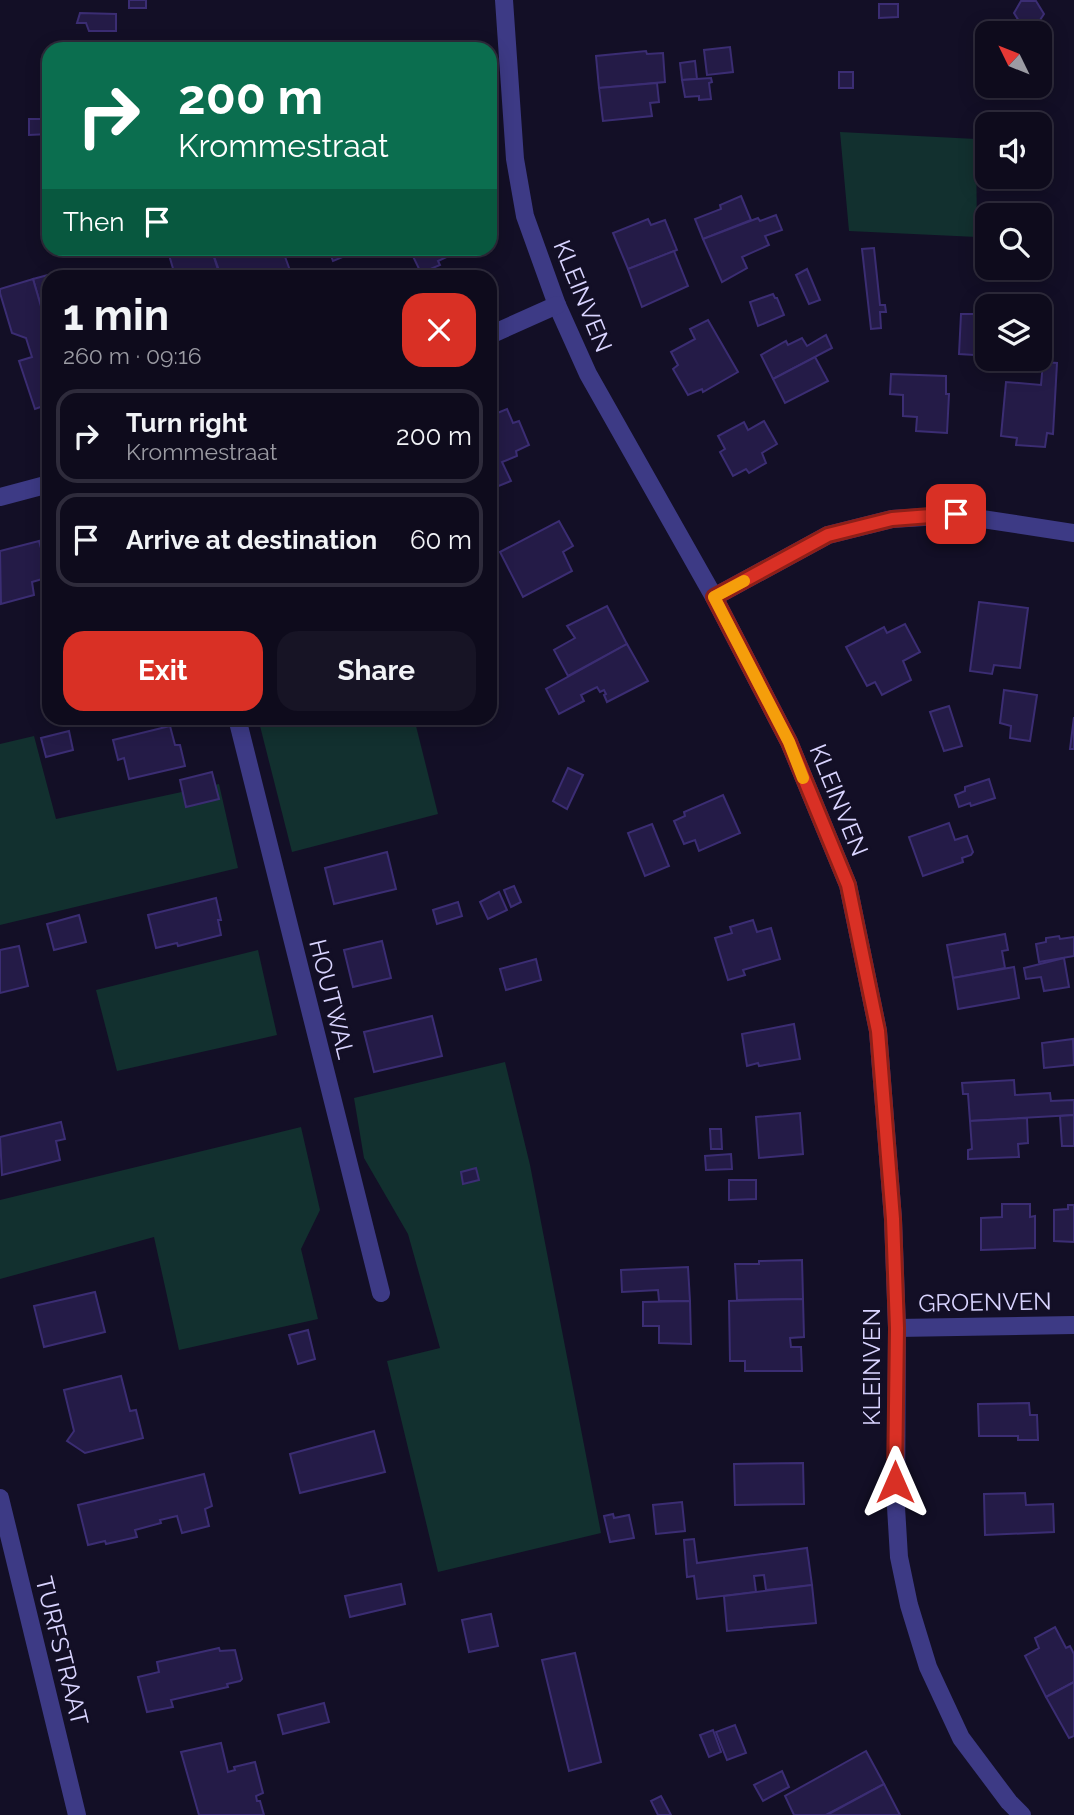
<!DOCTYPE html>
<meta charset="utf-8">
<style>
body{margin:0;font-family:Raleway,sans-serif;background:#171425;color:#f1f3f6;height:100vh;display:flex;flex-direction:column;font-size:26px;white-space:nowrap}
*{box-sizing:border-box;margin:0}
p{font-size:23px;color:#9b9ba3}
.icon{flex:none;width:38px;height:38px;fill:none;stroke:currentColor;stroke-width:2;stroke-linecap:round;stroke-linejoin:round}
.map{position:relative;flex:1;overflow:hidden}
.side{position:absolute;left:42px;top:270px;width:455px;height:455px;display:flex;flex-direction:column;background:#0e0b1c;border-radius:21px;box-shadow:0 4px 18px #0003,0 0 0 2px #2e2b3b}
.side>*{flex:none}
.top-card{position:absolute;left:42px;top:42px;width:455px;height:214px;border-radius:21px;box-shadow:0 4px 18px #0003,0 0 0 2px #2e2b3b;background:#0b6e4f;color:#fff;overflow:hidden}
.needle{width:46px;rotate:313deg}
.controls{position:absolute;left:975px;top:21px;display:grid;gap:14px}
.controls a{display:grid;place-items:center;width:77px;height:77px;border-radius:14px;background:#0e0b1c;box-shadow:0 4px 18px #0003,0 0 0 2px #2e2b3b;font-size:35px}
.pin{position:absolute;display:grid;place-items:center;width:60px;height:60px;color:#fff;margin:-30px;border-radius:14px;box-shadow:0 4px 10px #0006}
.me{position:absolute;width:77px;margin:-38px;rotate:0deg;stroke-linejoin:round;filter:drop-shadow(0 0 5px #0008)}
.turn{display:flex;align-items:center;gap:24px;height:147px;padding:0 21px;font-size:32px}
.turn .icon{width:91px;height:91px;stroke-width:2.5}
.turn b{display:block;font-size:49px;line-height:60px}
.then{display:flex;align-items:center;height:66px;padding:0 21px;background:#0003;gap:14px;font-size:26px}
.round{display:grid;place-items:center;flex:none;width:74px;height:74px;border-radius:21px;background:#171425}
.overview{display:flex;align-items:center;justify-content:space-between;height:119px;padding:0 21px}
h1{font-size:42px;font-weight:700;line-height:52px}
.cta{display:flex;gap:14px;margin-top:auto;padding:14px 21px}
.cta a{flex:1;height:80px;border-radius:21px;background:#d93025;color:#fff;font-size:28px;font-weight:700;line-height:80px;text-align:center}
.cta a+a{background:#171425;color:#f1f3f6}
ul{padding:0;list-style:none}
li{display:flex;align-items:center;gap:21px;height:94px;margin:0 14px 10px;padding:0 7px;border:4px solid #2e2b3b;border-radius:21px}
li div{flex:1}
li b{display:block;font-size:26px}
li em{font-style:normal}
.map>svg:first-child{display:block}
.green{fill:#12302f}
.building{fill:#241b47;stroke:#3b2d73;stroke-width:2}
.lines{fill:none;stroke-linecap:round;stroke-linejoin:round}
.minor{stroke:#3d3a85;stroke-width:18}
.route-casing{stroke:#8d1f18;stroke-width:18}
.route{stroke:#d93025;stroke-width:12}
.slow{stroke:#f59e0b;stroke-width:12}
.labels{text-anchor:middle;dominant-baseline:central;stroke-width:6;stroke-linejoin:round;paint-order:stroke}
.street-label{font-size:24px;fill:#d9d4ff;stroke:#130f26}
</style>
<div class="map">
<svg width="1074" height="1815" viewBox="0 0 1074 1815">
<rect width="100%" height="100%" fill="#130f26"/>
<!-- green -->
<g class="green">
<polygon points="840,132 976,139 977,237 849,231"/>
<polygon points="258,718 414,718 438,814 292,852"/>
<polygon points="34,736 56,819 219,784 238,868 0,925 0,744"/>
<polygon points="258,950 277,1035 117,1071 96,990"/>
<polygon points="505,1062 530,1165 601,1533 438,1572 387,1361 440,1348 408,1234 364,1158 354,1098"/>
<polygon points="301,1127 320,1210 301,1249 318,1319 179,1350 154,1237 0,1279 0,1200"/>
</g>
<!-- building -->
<g class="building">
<rect x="129" y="0" width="17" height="8"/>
<polygon points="1021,1 1036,1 1044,14 1036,26 1022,26 1014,13"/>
<polygon points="879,4 898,4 898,17 879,18"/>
<polygon points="80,13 116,14 116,31 89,31 86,23 77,23"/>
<polygon points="730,47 733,72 707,75 704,50"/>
<polygon points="646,51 647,54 663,53 665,82 599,88 596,56"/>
<polygon points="695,61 697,79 682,80 680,63"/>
<rect x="839" y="72" width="14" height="16"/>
<polygon points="711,78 712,82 709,83 711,99 699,100 699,96 685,97 682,80"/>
<polygon points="657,83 659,102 650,103 652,116 603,121 599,88"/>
<polygon points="29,119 49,119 49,134 29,135"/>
<polygon points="741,196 751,220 703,239 695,219 721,209 720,205"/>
<polygon points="776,215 782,230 765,236 769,245 742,257 747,268 722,282 703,239 758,218 760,221"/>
<polygon points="648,219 651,225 665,220 677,250 628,269 613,233"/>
<polygon points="167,248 211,248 220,276 167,276 167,275 174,272"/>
<polygon points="211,248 279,248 281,254 284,254 292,276 221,276"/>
<polygon points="328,248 362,248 362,249 333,261"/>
<polygon points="409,248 449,248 451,255 438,261 440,265 421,273"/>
<polygon points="874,248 880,305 885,305 886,312 880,312 881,328 871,329 862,249"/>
<polygon points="674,251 688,286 642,307 628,269"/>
<polygon points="807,269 820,300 809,304 796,275"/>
<polygon points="48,275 49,278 49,334 33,279"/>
<polygon points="33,279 49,334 49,404 35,409 19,361 32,357 26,338 12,333 0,293 0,289"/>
<polygon points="773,294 775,298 777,298 784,315 758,326 750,302"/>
<polygon points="961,314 975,314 974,355 959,354"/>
<polygon points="975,314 987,314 987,355 974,355"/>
<polygon points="708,320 738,372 703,392 702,389 688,395 673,369 678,365 671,352 695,339 690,329"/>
<polygon points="826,335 832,348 773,379 761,355 786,341 788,345 802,338 807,346"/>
<polygon points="815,357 828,381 785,403 773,379"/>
<polygon points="1043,362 1057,363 1053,434 1047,433 1045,447 1016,445 1017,438 1001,436 1006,382 1041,385"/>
<polygon points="891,374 946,376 946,394 949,394 947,433 916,431 917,417 903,416 903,395 890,394"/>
<polygon points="507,409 513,423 519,421 529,445 516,451 517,456 502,462 511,481 491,489 490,416"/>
<polygon points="764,421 777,444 762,453 766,463 749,473 746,469 733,476 720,452 725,449 718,436 744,422 748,430"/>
<polygon points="559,521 573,546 563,552 572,571 523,597 500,552"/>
<polygon points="49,539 49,577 39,541"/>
<polygon points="39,541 49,577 32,582 34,595 1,604 0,551"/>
<polygon points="979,602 1028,608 1020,668 994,665 992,674 970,671"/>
<polygon points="607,606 627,644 568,676 554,650 575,638 567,626"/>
<polygon points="905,624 920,652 903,661 911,680 882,695 875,682 867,686 846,647 884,627 887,633"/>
<polygon points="627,644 648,681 607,702 604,695 606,694 604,690 600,692 597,687 581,695 584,701 559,714 546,689"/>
<polygon points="1004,690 1037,695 1030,741 1010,738 1011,726 1000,723"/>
<polygon points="949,706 962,746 944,751 930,712"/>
<polygon points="1074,717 1074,749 1070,749"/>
<polygon points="170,726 175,745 180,745 185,766 129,779 124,758 118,760 113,740"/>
<polygon points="69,731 73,750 46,757 41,738"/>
<polygon points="568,768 583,775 567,809 553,801"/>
<polygon points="212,772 219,799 186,807 180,780"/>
<polygon points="989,779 995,798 971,806 970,803 959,807 955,795 965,791 965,787"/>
<polygon points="723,795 740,833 699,851 695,840 684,844 674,821 685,816 684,812"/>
<polygon points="949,823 955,840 967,836 973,852 971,855 962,858 963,862 923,876 909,837"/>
<polygon points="652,824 669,866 645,876 628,833"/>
<polygon points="387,852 396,889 334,904 325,868"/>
<polygon points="514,886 521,902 511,907 504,890"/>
<polygon points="499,892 507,910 488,919 480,902"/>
<polygon points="216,898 221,920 218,920 221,935 178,946 177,943 156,948 148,915"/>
<polygon points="458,902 462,916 437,924 433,910"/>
<polygon points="79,915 86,942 54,950 47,924"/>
<polygon points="753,920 757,932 771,928 780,959 743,970 745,975 728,980 715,938 732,933 730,927"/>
<polygon points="1005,934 1008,950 1002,951 1005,968 953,978 947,945"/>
<polygon points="1059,936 1060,939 1074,937 1074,956 1039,962 1036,944 1046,942 1046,938"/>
<polygon points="382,941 391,978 353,987 344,950"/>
<polygon points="19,946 28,986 0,993 0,950"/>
<polygon points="1064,958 1069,987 1044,991 1041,977 1026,979 1024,968"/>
<polygon points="536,959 541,980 506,990 500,969"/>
<polygon points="1014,967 1019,998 958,1009 953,978"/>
<polygon points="432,1016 442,1056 374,1072 364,1032"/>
<polygon points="794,1024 800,1059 759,1066 758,1063 747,1066 742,1034"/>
<polygon points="1073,1039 1074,1065 1044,1068 1042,1043"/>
<polygon points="1014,1080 1015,1095 1050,1093 1051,1101 1074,1100 1074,1115 970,1121 968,1094 963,1094 962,1083"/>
<polygon points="800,1113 803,1154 759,1158 756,1117"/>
<polygon points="1074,1115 1074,1146 1062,1146 1060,1116"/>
<polygon points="1027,1118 1028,1143 1018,1144 1019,1157 968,1159 968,1150 972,1149 970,1121"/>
<polygon points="61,1122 65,1139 56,1141 60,1160 2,1175 0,1137"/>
<polygon points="710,1129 721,1129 722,1149 711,1149"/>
<polygon points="731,1154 732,1169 706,1170 705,1156"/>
<polygon points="476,1168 479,1180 463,1184 461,1172"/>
<polygon points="729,1180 756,1180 756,1199 729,1200"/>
<polygon points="1002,1204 1030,1204 1030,1217 1035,1216 1035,1248 981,1250 981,1218 1002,1217"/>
<polygon points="1068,1205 1074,1205 1074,1242 1054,1241 1054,1210 1068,1209"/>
<polygon points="802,1260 803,1299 737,1300 735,1264 759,1264 759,1261"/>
<polygon points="688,1267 690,1301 659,1301 658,1290 622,1292 621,1270"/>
<polygon points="95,1292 105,1332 44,1347 34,1306"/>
<polygon points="803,1299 804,1337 790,1338 791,1347 801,1347 802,1371 745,1371 745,1361 730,1361 729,1301"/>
<polygon points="690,1301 691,1344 659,1343 659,1326 643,1326 643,1302"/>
<polygon points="308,1330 315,1359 298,1364 289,1335"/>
<polygon points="121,1376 130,1411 136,1410 143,1438 85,1453 67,1441 74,1431 64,1390"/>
<polygon points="1029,1403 1030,1415 1037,1415 1038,1440 1018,1440 1018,1436 979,1436 978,1404"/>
<polygon points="374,1431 385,1472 300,1493 290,1454"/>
<polygon points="803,1463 804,1504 735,1505 734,1464"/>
<polygon points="204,1474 212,1506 205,1509 209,1526 182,1533 177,1516 160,1520 161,1523 135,1530 137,1537 106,1544 105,1541 88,1545 78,1505"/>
<polygon points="1025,1493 1026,1505 1053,1504 1054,1532 985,1535 984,1494"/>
<polygon points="682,1502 685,1531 656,1534 653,1505"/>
<polygon points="613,1514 614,1518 629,1515 634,1538 610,1542 604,1516"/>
<polygon points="694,1539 697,1563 807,1548 812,1585 766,1590 764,1575 754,1576 756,1592 697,1599 694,1576 687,1577 684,1540"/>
<polygon points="401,1584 405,1604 350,1617 345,1596"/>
<polygon points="812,1585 816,1623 727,1631 724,1596"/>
<polygon points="491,1614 498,1646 469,1652 462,1620"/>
<polygon points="1055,1627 1066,1648 1070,1646 1074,1654 1074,1682 1046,1697 1025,1656 1039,1648 1035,1638"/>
<polygon points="219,1648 220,1651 235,1650 242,1679 240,1681 227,1684 228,1687 171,1700 173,1707 147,1712 138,1677 159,1672 157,1662"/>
<polygon points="575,1653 601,1762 569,1771 542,1660"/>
<polygon points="1074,1682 1074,1736 1069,1738 1046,1697"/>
<polygon points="324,1703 329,1722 283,1734 278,1715"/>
<polygon points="735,1725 746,1753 727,1760 716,1732"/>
<polygon points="713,1730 721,1752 709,1757 700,1735"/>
<polygon points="221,1743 228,1772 235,1770 234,1767 255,1762 263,1793 256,1796 257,1801 260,1801 264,1815 199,1815 181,1752"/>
<polygon points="866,1751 884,1784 826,1815 794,1815 785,1796"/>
<polygon points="782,1771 789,1787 763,1801 754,1785"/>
<polygon points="884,1784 900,1815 827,1815"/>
<polygon points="661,1796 671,1815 658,1815 651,1801"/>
</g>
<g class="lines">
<!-- minor -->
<g class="minor">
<polyline points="504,0 515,159 525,216 557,305 588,374 714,597 789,742 848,885 878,1031 893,1219 897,1328 896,1507 899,1557 909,1605 928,1667 961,1738 1009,1802 1022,1815"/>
<polyline points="490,335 557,305"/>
<polyline points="0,497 49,484"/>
<polyline points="714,597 828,535 892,519 956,515 1074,533"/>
<polyline points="237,718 381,1293"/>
<polyline points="897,1328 1074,1325"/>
<polyline points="0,1498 77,1815"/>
</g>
</g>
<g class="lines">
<!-- route casing -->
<g class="route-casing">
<polyline id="route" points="895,1482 897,1328 893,1219 878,1031 848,885 789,742 714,597 828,535 892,519 956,514"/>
</g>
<!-- route -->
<use href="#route" class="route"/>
<!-- slow -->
<polyline class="slow" points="744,581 714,597 789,742 803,778"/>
</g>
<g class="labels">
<!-- street labels -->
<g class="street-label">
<text transform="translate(583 296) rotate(68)">KLEINVEN</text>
<text transform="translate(839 800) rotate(68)">KLEINVEN</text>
<text transform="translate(332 999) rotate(76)">HOUTWAL</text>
<text transform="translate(985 1302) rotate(-1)">GROENVEN</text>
<text transform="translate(871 1367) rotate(-90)">KLEINVEN</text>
<text transform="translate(62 1651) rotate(76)">TURFSTRAAT</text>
</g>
</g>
</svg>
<div class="controls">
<a><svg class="needle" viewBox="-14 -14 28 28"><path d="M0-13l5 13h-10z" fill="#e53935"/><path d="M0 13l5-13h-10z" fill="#9b9ba3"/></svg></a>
<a><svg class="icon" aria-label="sound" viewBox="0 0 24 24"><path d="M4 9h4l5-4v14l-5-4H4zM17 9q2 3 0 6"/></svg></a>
<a><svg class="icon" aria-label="search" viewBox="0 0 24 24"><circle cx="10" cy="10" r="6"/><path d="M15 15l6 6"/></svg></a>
<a><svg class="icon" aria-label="layers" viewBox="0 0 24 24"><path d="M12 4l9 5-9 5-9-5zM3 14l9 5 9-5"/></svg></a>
</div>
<div class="pin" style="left:956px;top:514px;background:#d93025"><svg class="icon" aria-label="arrive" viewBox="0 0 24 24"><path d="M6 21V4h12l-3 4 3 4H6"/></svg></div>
<svg class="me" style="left:895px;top:1482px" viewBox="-20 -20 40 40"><path d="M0-17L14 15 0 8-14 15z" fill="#d93025" stroke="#fff" stroke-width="4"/></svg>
<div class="top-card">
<div class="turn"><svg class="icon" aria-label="right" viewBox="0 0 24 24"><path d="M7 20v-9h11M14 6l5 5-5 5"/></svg><div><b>200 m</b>Krommestraat</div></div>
<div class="then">Then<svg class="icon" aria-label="arrive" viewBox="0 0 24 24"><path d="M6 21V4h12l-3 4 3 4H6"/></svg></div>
</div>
<section class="side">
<div class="overview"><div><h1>1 min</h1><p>260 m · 09:16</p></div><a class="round" style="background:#d93025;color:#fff"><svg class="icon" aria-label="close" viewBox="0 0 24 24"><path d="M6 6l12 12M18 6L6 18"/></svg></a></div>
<ul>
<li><svg class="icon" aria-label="right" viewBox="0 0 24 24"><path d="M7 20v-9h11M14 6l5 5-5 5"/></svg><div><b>Turn right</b><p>Krommestraat</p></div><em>200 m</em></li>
<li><svg class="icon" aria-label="arrive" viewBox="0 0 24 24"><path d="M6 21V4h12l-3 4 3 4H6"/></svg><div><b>Arrive at destination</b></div><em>60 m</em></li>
</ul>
<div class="cta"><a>Exit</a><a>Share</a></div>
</section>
</div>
